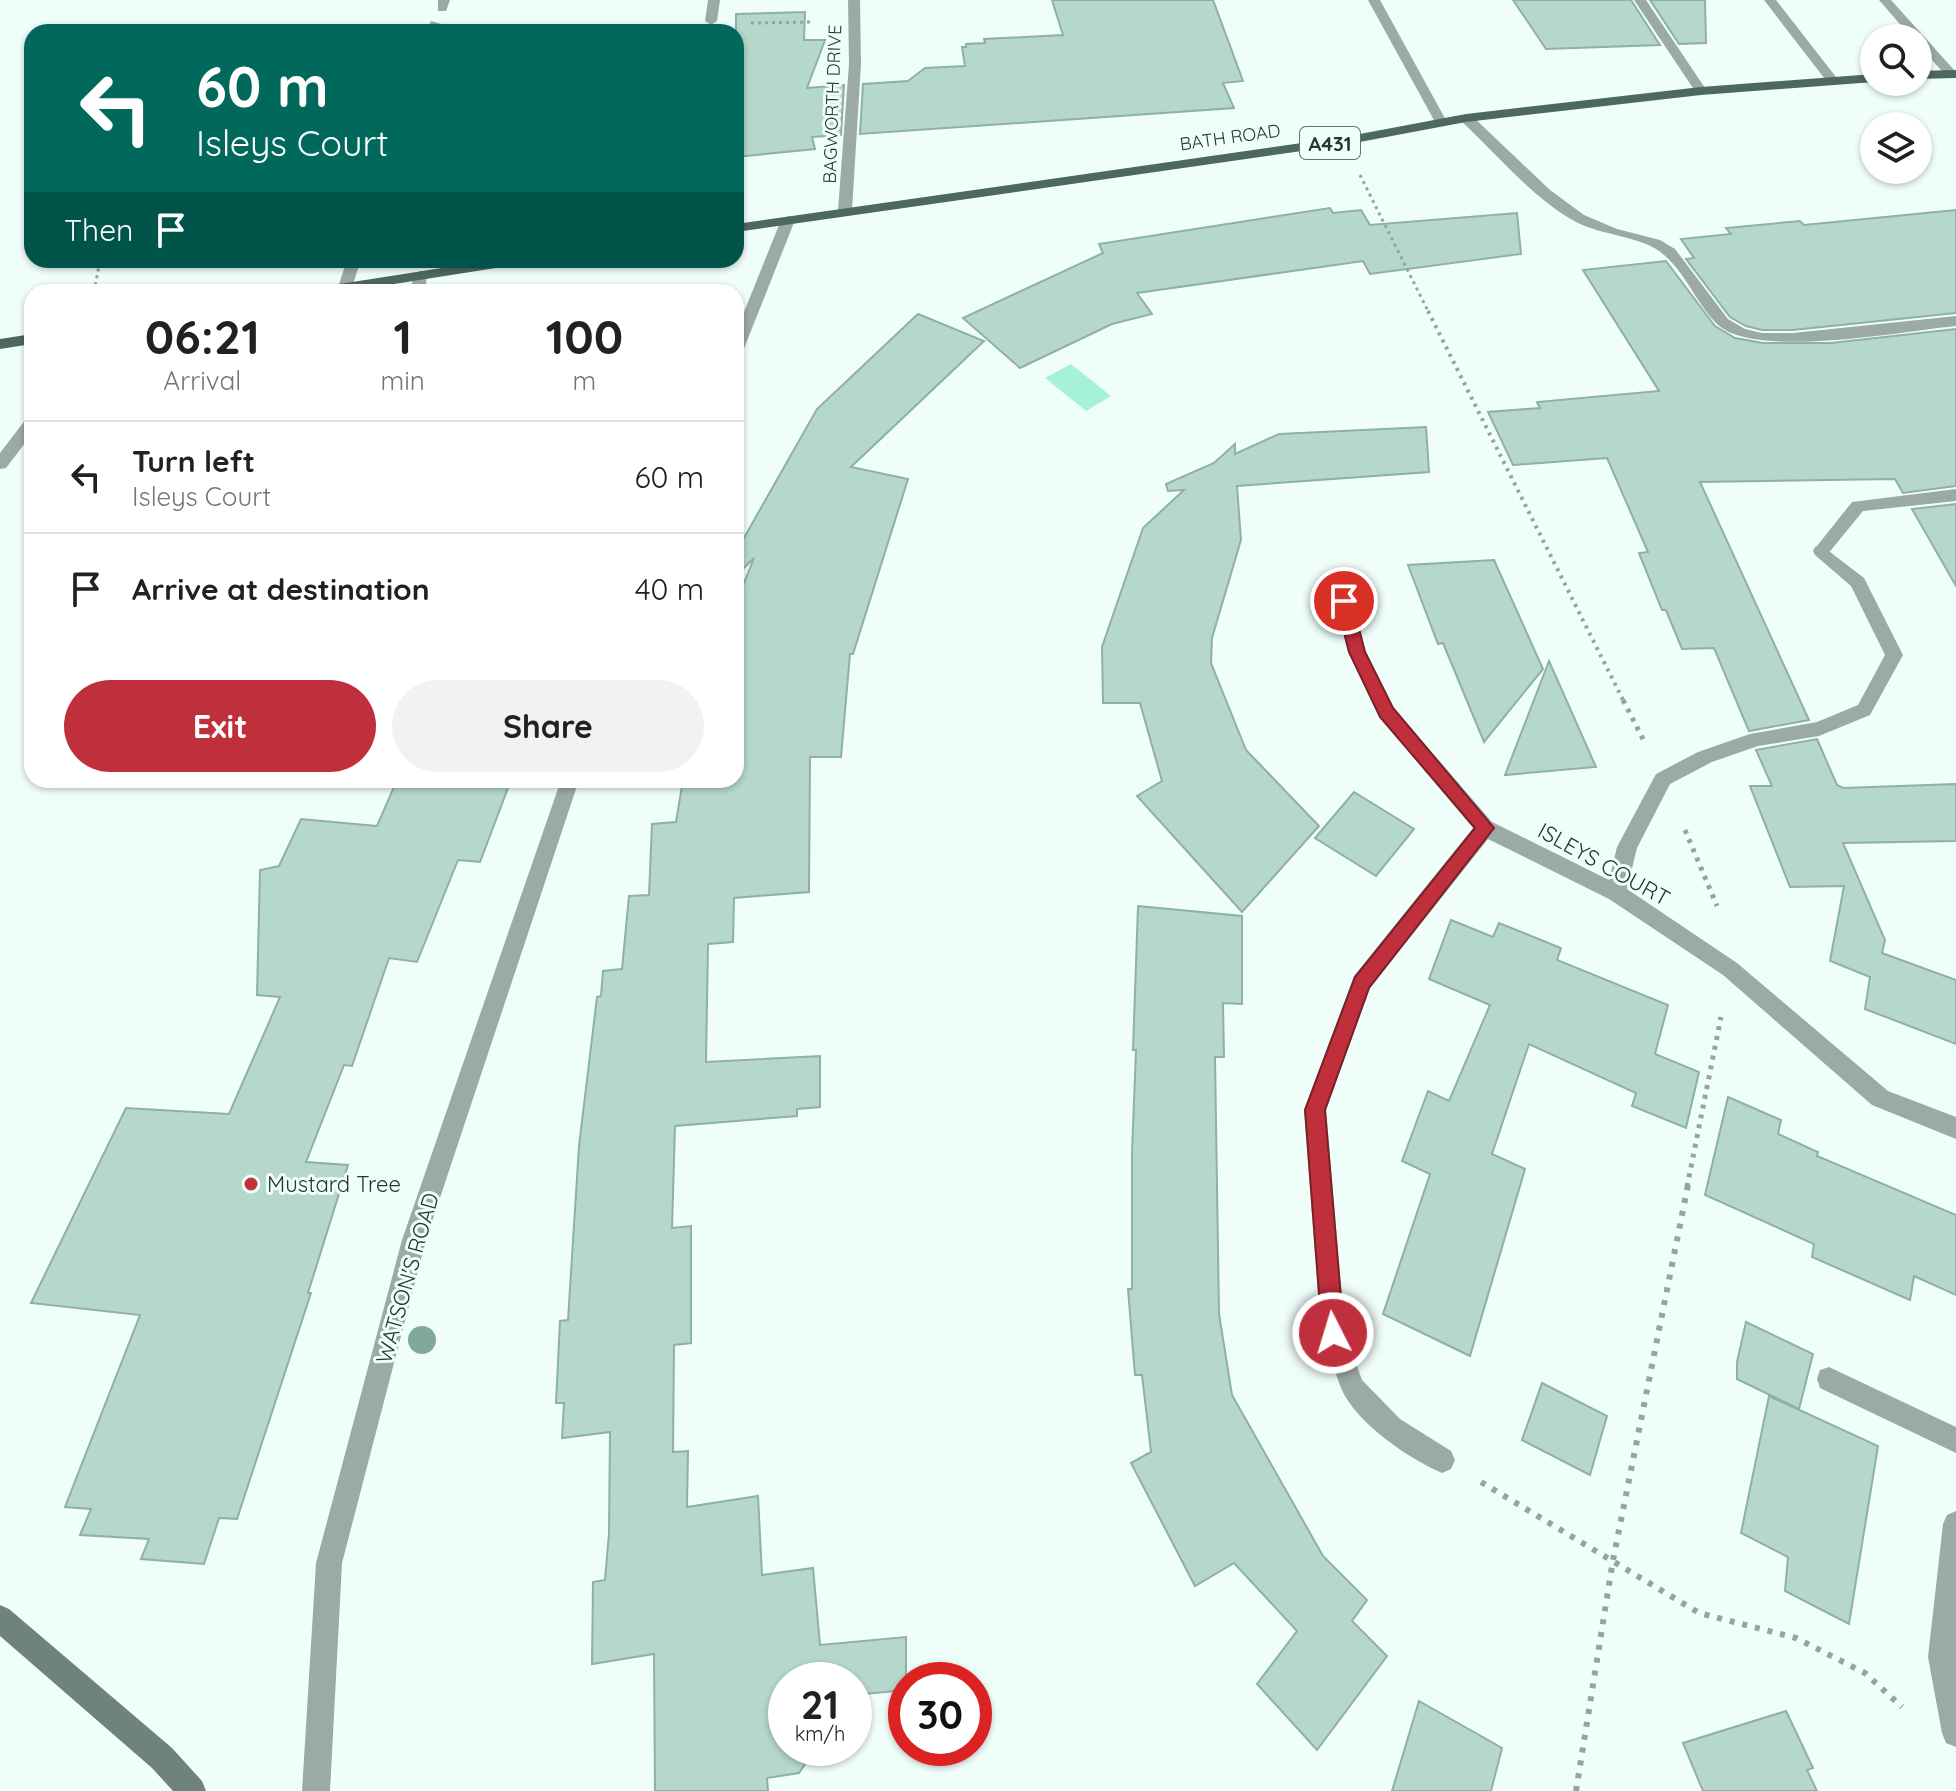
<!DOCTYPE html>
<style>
body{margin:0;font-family:Quicksand,sans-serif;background:#f2f2f2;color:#202124;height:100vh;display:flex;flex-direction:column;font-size:30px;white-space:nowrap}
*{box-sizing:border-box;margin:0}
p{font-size:26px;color:#757577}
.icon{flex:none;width:44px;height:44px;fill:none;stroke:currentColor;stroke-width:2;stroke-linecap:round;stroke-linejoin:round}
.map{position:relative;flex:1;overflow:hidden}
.side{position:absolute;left:24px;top:284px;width:720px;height:504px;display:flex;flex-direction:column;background:#fff;border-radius:24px;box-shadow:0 2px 6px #0004}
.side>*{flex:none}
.banner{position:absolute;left:24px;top:24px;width:720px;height:244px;border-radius:24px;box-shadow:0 2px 6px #0004;background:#00695c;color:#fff;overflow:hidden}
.controls{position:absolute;left:1860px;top:24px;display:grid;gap:16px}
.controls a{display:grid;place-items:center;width:72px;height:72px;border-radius:50%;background:#fff;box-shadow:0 2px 6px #0004;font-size:40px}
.speed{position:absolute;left:768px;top:1662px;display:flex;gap:16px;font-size:40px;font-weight:700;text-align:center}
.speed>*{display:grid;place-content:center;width:104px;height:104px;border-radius:50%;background:#fff;box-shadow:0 2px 6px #0004;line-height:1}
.speed small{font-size:20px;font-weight:400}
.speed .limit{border:12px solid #d22;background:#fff;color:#111}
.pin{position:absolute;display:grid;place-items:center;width:68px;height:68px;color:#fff;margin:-34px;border:4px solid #fff;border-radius:50%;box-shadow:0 2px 8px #0007}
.me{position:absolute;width:88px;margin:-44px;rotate:355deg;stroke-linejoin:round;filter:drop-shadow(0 0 6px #0008)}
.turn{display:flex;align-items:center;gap:28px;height:168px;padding:0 40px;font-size:36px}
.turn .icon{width:104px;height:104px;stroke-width:2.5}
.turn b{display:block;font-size:56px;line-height:68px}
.then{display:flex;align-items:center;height:76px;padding:0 40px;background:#0003;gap:16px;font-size:30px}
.eta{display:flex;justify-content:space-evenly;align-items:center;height:136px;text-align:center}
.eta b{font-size:48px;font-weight:700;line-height:56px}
.action{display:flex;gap:16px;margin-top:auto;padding:16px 40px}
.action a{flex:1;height:92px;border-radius:48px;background:#c0303c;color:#fff;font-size:32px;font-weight:700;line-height:92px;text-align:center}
.action a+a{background:#f2f2f2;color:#202124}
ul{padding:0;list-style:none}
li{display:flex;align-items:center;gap:24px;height:112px;padding:0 40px;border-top:2px solid #e0e0e0}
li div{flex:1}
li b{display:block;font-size:30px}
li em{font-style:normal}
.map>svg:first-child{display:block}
.water{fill:#a6f2d9}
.building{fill:#b5d8cb;stroke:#8fb0a4;stroke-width:2}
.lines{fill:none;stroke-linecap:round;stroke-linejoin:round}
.path-far3{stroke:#96a49f;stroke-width:3;stroke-dasharray:3 4;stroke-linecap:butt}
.path-far2{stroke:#96a49f;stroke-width:4;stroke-dasharray:3 5;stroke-linecap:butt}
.path-far1{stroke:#96a49f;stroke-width:5;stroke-dasharray:4 6;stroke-linecap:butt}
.path{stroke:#96a49f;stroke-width:6;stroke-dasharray:5 8;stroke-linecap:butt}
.lane{fill:#9baaa5;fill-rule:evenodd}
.street{fill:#9baaa5;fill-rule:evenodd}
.secondary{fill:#6e837c;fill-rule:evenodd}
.primary{fill:#4e685f;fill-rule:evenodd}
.tree{fill:#81a89d}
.route{fill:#c0303c;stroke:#7d1f27;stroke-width:2}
.poi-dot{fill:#c0303c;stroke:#f0fef9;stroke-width:3}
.labels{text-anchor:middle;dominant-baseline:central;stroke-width:6;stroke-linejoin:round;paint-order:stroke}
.far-street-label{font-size:18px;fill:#283530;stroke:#f0fef9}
.shield{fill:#f0fef9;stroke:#64716c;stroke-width:2}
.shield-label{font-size:20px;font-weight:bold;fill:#283530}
.street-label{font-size:22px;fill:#283530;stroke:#f0fef9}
.poi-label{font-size:22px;fill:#283530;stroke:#f0fef9;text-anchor:start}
</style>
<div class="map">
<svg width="1956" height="1791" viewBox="0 0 1956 1791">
<rect width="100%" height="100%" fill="#f0fef9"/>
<!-- water -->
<polygon class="water" points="1071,364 1111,396 1086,411 1045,378"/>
<!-- building -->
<g class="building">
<polygon points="1052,0 1213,0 1243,81 1223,83 1234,108 860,134 863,84 908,81 925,68 965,66 962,47 966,47 966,44 985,43 984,39 1063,35"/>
<polygon points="1513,0 1631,0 1660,45 1546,49"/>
<polygon points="1650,0 1705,0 1706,43 1679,44"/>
<polygon points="805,12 804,40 825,40 807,88 844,85 841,135 812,137 815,149 736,157 736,14"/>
<polygon points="1330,208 1333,213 1361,210 1370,225 1517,213 1521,254 1370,274 1363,261 1137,293 1152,314 1112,324 1020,368 963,318 1103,253 1099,244"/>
<polygon points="1956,210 1956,313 1793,330 1762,330 1746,326 1730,317 1686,259 1694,258 1681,239 1731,234 1726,228 1800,221 1804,225"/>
<polygon points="1666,261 1715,326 1735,338 1763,343 1831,343 1956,329 1956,486 1903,493 1895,479 1700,482 1809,720 1749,731 1714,648 1682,649 1666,610 1662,610 1639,553 1648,552 1607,458 1513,465 1488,412 1540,408 1537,402 1659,391 1583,270"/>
<polygon points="918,314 984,341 851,467 908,479 853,654 850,654 841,757 810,757 809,892 734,898 733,942 708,944 706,1062 820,1056 820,1107 797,1109 797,1116 675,1126 672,1228 691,1226 691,1343 674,1345 673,1452 688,1451 687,1507 758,1496 762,1575 813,1568 820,1645 906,1637 906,1690 854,1695 854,1680 786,1680 786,1748 816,1748 799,1773 767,1778 768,1791 655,1791 654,1654 592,1664 593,1582 605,1580 609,1533 610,1432 562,1438 564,1403 556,1403 560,1321 568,1320 579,1146 597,997 601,996 603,971 622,969 629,896 649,895 652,824 676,822 683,780 736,780 736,603 754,558 738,574 736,552 817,409"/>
<polygon points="1426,427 1429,472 1237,486 1241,540 1212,638 1211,663 1246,750 1319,826 1242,912 1137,796 1162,781 1140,703 1103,703 1102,647 1143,528 1184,490 1168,491 1166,484 1214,463 1235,444 1235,454 1279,434"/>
<polygon points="1956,504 1956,586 1912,509"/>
<polygon points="1494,560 1543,669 1484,742 1443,643 1438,644 1408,565"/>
<polygon points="1549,661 1596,767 1505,775"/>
<polygon points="1817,739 1837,785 1843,788 1956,784 1956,841 1843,843 1885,940 1882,953 1956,980 1956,1044 1865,1009 1870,977 1830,961 1844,886 1790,887 1750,786 1772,786 1756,750"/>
<polygon points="397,780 511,780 480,862 458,860 417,962 389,958 352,1066 344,1065 306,1162 348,1165 308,1293 311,1293 237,1519 219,1518 204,1564 141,1559 149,1539 80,1535 91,1509 65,1507 140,1315 31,1303 126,1108 229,1114 280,997 257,995 260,870 279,866 301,819 377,826"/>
<polygon points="1354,792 1414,829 1376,876 1315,838"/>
<polygon points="1138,906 1242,916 1242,1004 1223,1003 1224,1057 1215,1057 1219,1314 1232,1395 1323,1556 1367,1600 1352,1621 1387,1656 1317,1750 1257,1684 1297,1631 1234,1563 1195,1586 1131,1463 1151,1452 1142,1375 1135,1375 1128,1289 1132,1289 1132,1153 1136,1050 1133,1050"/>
<polygon points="1451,920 1493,937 1499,923 1561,948 1557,960 1668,1005 1655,1054 1699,1072 1686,1128 1632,1106 1636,1093 1529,1044 1492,1154 1525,1169 1470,1356 1383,1314 1430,1174 1402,1161 1428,1091 1449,1101 1490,1005 1429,979"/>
<polygon points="1728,1097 1781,1120 1778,1134 1818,1152 1817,1156 1956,1215 1956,1295 1914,1276 1910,1300 1812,1257 1814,1244 1705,1195"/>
<polygon points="1746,1322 1813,1354 1799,1409 1737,1379 1737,1362"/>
<polygon points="1542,1383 1607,1416 1590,1475 1522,1440"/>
<polygon points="1769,1396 1878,1446 1849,1624 1785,1591 1788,1557 1741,1533"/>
<polygon points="1419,1701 1502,1748 1491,1791 1392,1791"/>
<polygon points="1786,1711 1813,1768 1807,1770 1817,1791 1703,1791 1683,1743"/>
</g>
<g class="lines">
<!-- path-far3 -->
<g class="path-far3">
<polyline points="751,23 813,22"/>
<polyline points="1360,175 1429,313"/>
<polyline points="94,292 100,260"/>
</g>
<!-- path-far2 -->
<polyline class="path-far2" points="1428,311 1624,702"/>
<!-- path-far1 -->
<g class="path-far1">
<polyline points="1623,700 1644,741"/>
<polyline points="1685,830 1717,906"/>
<polyline points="1687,1187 1721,1017"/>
</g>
<!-- path -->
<g class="path">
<polyline points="1481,1482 1699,1613 1796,1638 1865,1673 1902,1707"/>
<polyline points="1576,1791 1613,1560 1688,1185"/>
</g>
<!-- lane -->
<g class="lane">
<polygon points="1879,0 1891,0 1955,71 1955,77 1947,77 1918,44 1918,38 1912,38"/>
<polygon points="420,271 427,275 425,292 411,292 413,275"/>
<polygon points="32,418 32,434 6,468 0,469 0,453 26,419"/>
<polygon points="1956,489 1956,501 1863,511 1827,555 1821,557 1813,551 1852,502"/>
<polygon points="1829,1367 1956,1427 1956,1453 1820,1388 1817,1379 1820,1370"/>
<polygon points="1956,1511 1956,1747 1946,1743 1942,1733 1928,1657 1943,1524 1947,1515"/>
</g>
<!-- street -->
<g class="street">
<polygon points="438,0 450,0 446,11 438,11"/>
<polygon points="708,0 720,0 717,21 711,25 705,21"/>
<polygon points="848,0 860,0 861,64 852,210 845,214 838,210 849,64"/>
<polygon points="1368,0 1380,0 1447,122 1446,125 1435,122"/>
<polygon points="1634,0 1646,0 1707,91 1705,94 1697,94"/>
<polygon points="1764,0 1776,0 1836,77 1836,83 1828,83"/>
<polygon points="431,21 441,24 438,32 426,32"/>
<path d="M1461,115H1471L1550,190L1584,215L1617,229L1660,240L1675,249L1728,319L1745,329L1762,333H1793L1956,316V326C1905,331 1754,360 1717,324C1695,302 1683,266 1656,249C1632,235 1601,235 1576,222C1532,198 1497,154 1461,121Z"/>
<polygon points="788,216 795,220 743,351 736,356 736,332 781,220"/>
<polygon points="347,260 361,260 352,287 345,291 338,287"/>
<path d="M1821,545L1864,578L1903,655L1870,715L1819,736L1758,746L1712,762L1670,784L1637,848L1627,889L1737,963L1888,1091L1956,1117V1139L1872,1105L1723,975L1609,899L1488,839L1370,988L1326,1110L1345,1333L1362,1380L1400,1419L1451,1451L1455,1460L1451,1469L1442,1473C1409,1459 1355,1422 1341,1388L1321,1333L1304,1110L1354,976L1473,828L1380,717L1348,652L1335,601L1344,595L1350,596L1366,652L1393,707L1492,822L1609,880L1617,847L1656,774L1698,752L1750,734L1817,722L1858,705L1885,655L1851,586L1815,555L1813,551L1815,547Z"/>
<polygon points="561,780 579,780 426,1240 342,1563 330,1791 302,1791 316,1563 402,1240"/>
</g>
<!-- secondary -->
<polygon class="secondary" points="0,1605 9,1609 172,1748 202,1781 206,1791 173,1791 152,1768 0,1636"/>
<!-- primary -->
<g class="primary">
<polygon points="1956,70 1956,78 1918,79 1918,71"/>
<polygon points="1874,74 1874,82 1701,95 1466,122 1344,145 736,232 736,224 1344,137 1466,114 1701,87"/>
<polygon points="493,260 528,260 521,264 343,292 307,292 314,288"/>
<polygon points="32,334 32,344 0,349 0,339"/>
</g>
</g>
<!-- trees -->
<circle class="tree" cx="422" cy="1340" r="14"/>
<!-- route -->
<polygon class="route" points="1344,595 1352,601 1365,652 1393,708 1494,828 1369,988 1325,1110 1344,1333 1340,1341 1333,1344 1325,1341 1322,1333 1305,1110 1355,977 1475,828 1380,717 1349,652 1336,601"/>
<!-- markers -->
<circle class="poi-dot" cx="251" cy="1184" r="8"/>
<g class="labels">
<!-- far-street labels -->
<g class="far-street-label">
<text transform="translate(832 104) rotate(-88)">BAGWORTH DRIVE</text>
<text transform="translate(1230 137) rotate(-8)">BATH ROAD</text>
</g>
<!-- shield labels -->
<rect class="shield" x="1300" y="127" width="60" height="32" rx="6"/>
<g class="shield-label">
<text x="1330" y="143">A431</text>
</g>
<!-- street labels -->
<g class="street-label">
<text transform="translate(1604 864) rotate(29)">ISLEYS COURT</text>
<text transform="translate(407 1278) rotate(-74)">WATSON'S ROAD</text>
</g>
<!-- poi labels -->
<g class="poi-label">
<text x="267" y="1184">Mustard Tree</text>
</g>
</g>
</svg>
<div class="controls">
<a><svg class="icon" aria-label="search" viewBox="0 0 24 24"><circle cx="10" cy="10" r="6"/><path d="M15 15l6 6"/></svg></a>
<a><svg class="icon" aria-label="layers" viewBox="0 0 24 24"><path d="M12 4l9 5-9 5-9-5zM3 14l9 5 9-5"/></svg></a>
</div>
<div class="speed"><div>21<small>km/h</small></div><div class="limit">30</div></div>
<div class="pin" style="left:1344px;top:601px;background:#d93025"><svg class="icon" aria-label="arrive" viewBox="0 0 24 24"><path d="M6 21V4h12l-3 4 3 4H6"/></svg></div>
<svg class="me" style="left:1333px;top:1333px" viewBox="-20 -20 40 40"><circle r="17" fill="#c0303c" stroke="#fff" stroke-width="3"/><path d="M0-11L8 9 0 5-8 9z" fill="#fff"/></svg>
<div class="banner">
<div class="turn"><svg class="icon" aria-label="left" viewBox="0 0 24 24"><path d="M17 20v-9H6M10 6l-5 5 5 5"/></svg><div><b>60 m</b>Isleys Court</div></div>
<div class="then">Then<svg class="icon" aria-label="arrive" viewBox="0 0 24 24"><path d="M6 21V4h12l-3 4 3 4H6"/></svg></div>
</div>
<section class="side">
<div class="eta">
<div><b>06:21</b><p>Arrival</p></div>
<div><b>1</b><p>min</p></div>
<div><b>100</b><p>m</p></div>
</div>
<ul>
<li><svg class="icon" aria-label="left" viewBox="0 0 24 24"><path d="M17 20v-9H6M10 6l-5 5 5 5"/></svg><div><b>Turn left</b><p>Isleys Court</p></div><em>60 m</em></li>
<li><svg class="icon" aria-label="arrive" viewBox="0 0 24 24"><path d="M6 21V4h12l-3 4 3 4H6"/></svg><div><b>Arrive at destination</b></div><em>40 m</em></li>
</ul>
<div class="action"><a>Exit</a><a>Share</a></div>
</section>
</div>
